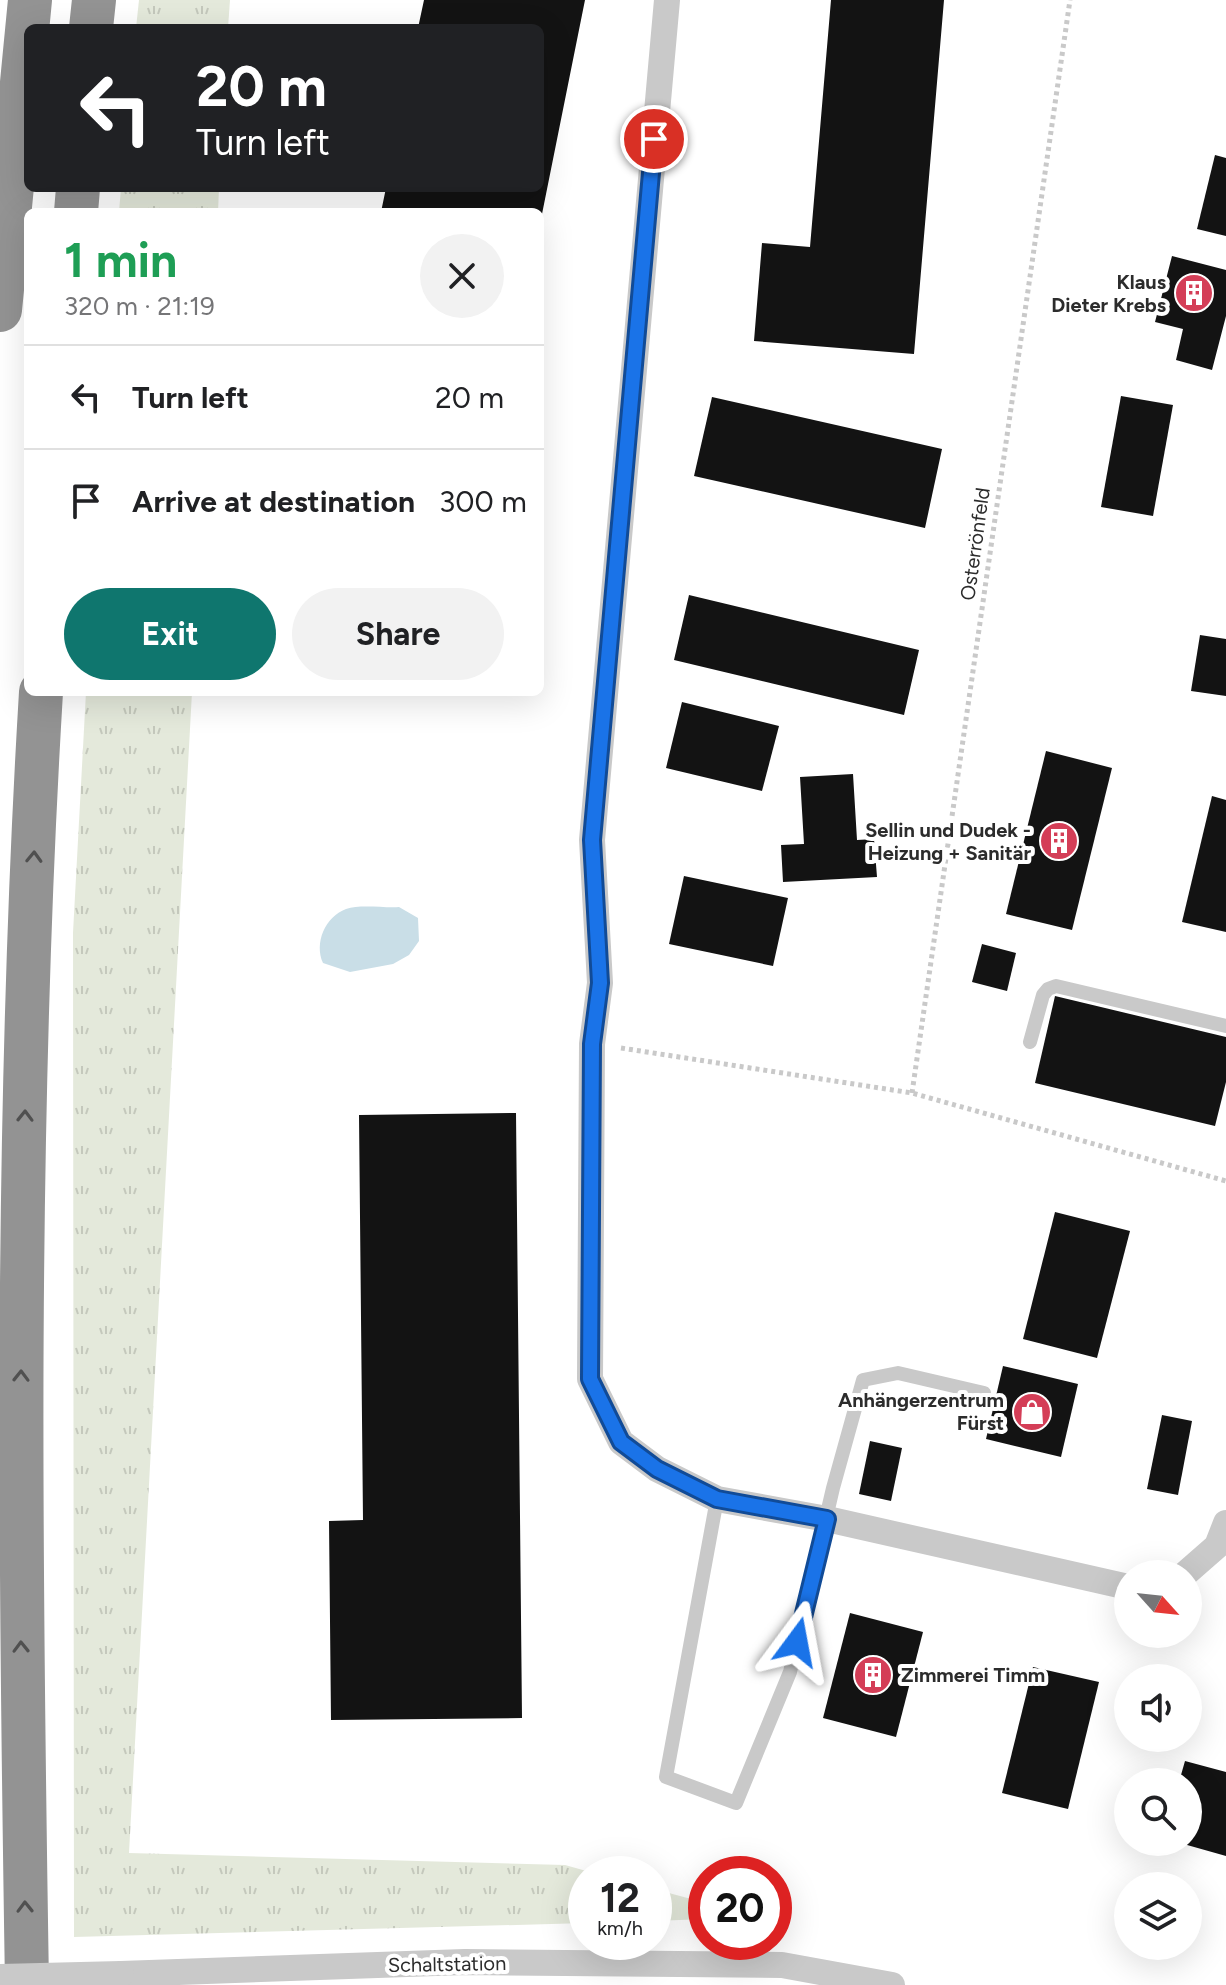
<!DOCTYPE html>
<meta charset="utf-8">
<style>
body{margin:0;font-family:Figtree,sans-serif;background:#f2f2f2;color:#202124;height:100vh;display:flex;flex-direction:column;font-size:30px;white-space:nowrap}
*{box-sizing:border-box;margin:0}
p{font-size:26px;color:#757577}
.icon{flex:none;width:44px;height:44px;fill:none;stroke:currentColor;stroke-width:2;stroke-linecap:round;stroke-linejoin:round}
.map{position:relative;flex:1;overflow:hidden}
.panel{position:absolute;left:24px;top:208px;width:520px;height:488px;display:flex;flex-direction:column;background:#fff;border-radius:12px;box-shadow:0 8px 32px #0002}
.panel>*{flex:none}
.hud{position:absolute;left:24px;top:24px;width:520px;height:168px;border-radius:12px;box-shadow:0 8px 32px #0002;background:#202124;color:#fff;overflow:hidden}
.needle{width:52px;rotate:117deg}
.buttons{position:absolute;left:1114px;top:1560px;display:grid;gap:16px}
.buttons a{display:grid;place-items:center;width:88px;height:88px;border-radius:50%;background:#fff;box-shadow:0 8px 32px #0002;font-size:40px}
.speed{position:absolute;left:568px;top:1856px;display:flex;gap:16px;font-size:40px;font-weight:700;text-align:center}
.speed>*{display:grid;place-content:center;width:104px;height:104px;border-radius:50%;background:#fff;box-shadow:0 8px 32px #0002;line-height:1}
.speed small{font-size:20px;font-weight:400}
.speed .limit{border:12px solid #d22;background:#fff;color:#111}
.pin{position:absolute;display:grid;place-items:center;width:68px;height:68px;color:#fff;margin:-34px;border:4px solid #fff;border-radius:50%;box-shadow:0 2px 8px #0007}
.me{position:absolute;width:88px;margin:-44px;rotate:13deg;stroke-linejoin:round;filter:drop-shadow(0 0 6px #0008)}
.turn{display:flex;align-items:center;gap:28px;height:168px;padding:0 40px;font-size:36px}
.turn .icon{width:104px;height:104px;stroke-width:2.5}
.turn b{display:block;font-size:56px;line-height:68px}
.round{display:grid;place-items:center;flex:none;width:84px;height:84px;border-radius:42px;background:#f2f2f2}
.head{display:flex;align-items:center;justify-content:space-between;height:136px;padding:0 40px}
h1{font-size:48px;font-weight:700;line-height:60px;color:#1e9e55}
.button{display:flex;gap:16px;margin-top:auto;padding:16px 40px}
.button a{flex:1;height:92px;border-radius:48px;background:#0f766e;color:#fff;font-size:32px;font-weight:700;line-height:92px;text-align:center}
.button a+a{background:#f2f2f2;color:#202124}
ul{padding:0;list-style:none}
li{display:flex;align-items:center;gap:24px;height:104px;padding:0 40px;border-top:2px solid #e0e0e0}
li div{flex:1}
li b{display:block;font-size:30px}
li em{font-style:normal}
.map>svg:first-child{display:block}
.grass{fill:url(#grass-tufts)}
.water{fill:#c9dee7}
.building{fill:#131313}
.lines{fill:none;stroke-linecap:round;stroke-linejoin:round}
.path{stroke:#c9c9c9;stroke-width:5;stroke-dasharray:4 4;stroke-linecap:butt}
.lane{stroke:#c9c9c9;stroke-width:14}
.street{stroke:#c9c9c9;stroke-width:26}
.highway{stroke:#939393;stroke-width:44}
.street-bridge{stroke:#c9c9c9;stroke-width:26}
.oneway{stroke:#505050}
.route-casing{stroke:#114b97;stroke-width:20}
.route{stroke:#1a73e8;stroke-width:14}
.labels{text-anchor:middle;dominant-baseline:central;stroke-width:8;stroke-linejoin:round;paint-order:stroke}
.poi-label{font-size:20px;font-weight:bold;fill:#2c2c2c;stroke:#fff;text-anchor:end}
.street-label{font-size:20px;fill:#2c2c2c;stroke:#fff}
</style>
<div class="map">
<svg width="1226" height="1985" viewBox="0 0 1226 1985">
<defs>
<pattern id="grass-tufts" width="24" height="20" patternUnits="userSpaceOnUse" patternTransform="scale(2)"><rect width="24" height="20" fill="#e4e9db"/><path d="M3 7l-1-3M5 7V3M7 7l1-3M15 17l-1-3M17 17v-4M19 17l1-3" fill="none" stroke="#c4c8bc"/></pattern>
</defs>
<rect width="100%" height="100%" fill="#fff"/>
<!-- grass -->
<g class="grass">
<polygon points="139,0 230,0 228,28 136,28"/>
<polygon points="121,188 219,188 218,212 119,212"/>
<polygon points="86,692 192,692 129,1853 565,1865 597,1874 586,1874 586,1923 74,1937 73,933"/>
<polygon points="654,1889 706,1903 706,1919 654,1921"/>
</g>
<!-- water -->
<path class="water" d="M399,907L418,918L419,941L409,955L393,964L350,972L323,963C314,943 325,917 346,909C360,904 383,908 399,907Z"/>
<!-- building -->
<g class="building">
<polygon points="424,0 585,0 541,219 540,212 381,212 386,188 540,188 540,28 418,28"/>
<polygon points="831,0 944,0 914,354 754,341 762,243 810,247"/>
<polygon points="1215,155 1226,158 1226,236 1197,229"/>
<polygon points="1172,256 1226,270 1226,316 1212,370 1176,360 1183,329 1155,322"/>
<polygon points="1121,396 1173,405 1153,516 1101,507"/>
<polygon points="712,397 942,449 925,528 694,476"/>
<polygon points="689,595 919,650 904,715 674,660"/>
<polygon points="1200,635 1226,639 1226,696 1191,691"/>
<polygon points="682,702 779,726 762,791 666,768"/>
<polygon points="1046,751 1112,768 1072,930 1006,914"/>
<polygon points="853,774 857,840 874,839 877,877 783,882 781,845 804,844 800,777"/>
<polygon points="1212,796 1226,800 1226,932 1182,922"/>
<polygon points="684,876 788,898 773,966 669,944"/>
<polygon points="982,944 1016,953 1007,991 972,982"/>
<polygon points="1055,996 1226,1037 1226,1082 1215,1126 1035,1083"/>
<polygon points="516,1113 522,1718 331,1720 329,1521 363,1520 359,1115"/>
<polygon points="1055,1212 1130,1231 1097,1358 1023,1339"/>
<polygon points="1003,1366 1078,1384 1061,1457 986,1439"/>
<polygon points="1162,1415 1192,1421 1178,1495 1147,1489"/>
<polygon points="870,1441 902,1448 891,1501 859,1494"/>
<polygon points="850,1613 923,1632 896,1737 823,1718"/>
<polygon points="1033,1667 1099,1682 1068,1809 1002,1793"/>
<polygon points="1185,1761 1226,1772 1226,1856 1180,1843 1188,1842 1188,1782 1179,1782"/>
</g>
<g class="lines">
<!-- path -->
<g class="path">
<polyline points="621,1048 912,1093 1226,1181"/>
<polyline points="912,1093 1070,0"/>
</g>
<!-- lane -->
<g class="lane">
<polyline points="1030,1042 1043,995 1048,989 1056,986 1226,1026"/>
<polyline points="717,1499 666,1777 736,1803 790,1672 833,1488 863,1380 898,1373 984,1393"/>
</g>
<!-- street -->
<g class="street">
<polyline points="667,0 592,840 600,983 592,1044 590,1379 621,1442 657,1469 717,1499 827,1519 1128,1587"/>
<polyline points="1185,1574 1217,1546 1226,1523"/>
<polyline points="121,1974 465,1962 782,1965 892,1985"/>
</g>
<!-- highway -->
<g class="highway">
<polyline points="91,28 94,0"/>
<polyline points="76,212 78,188"/>
<polyline points="0,310 30,0"/>
<path d="M27,1985C20,1554 15,1123 41,692"/>
</g>
<!-- street-bridge -->
<polyline class="street-bridge" points="0,1977 121,1974"/>
</g>
<!-- one-way arrows -->
<defs><path id="oneway-chevron" d="M-2-3.5L2.5 0L-2 3.5" fill="none" stroke-width="1.6" stroke-linecap="round" stroke-linejoin="round" transform="scale(2)"/></defs>
<g class="oneway">
<use href="#oneway-chevron" transform="translate(34 857) rotate(-88)"/>
<use href="#oneway-chevron" transform="translate(25 1116) rotate(-89)"/>
<use href="#oneway-chevron" transform="translate(21 1376) rotate(-89)"/>
<use href="#oneway-chevron" transform="translate(21 1647) rotate(-91)"/>
<use href="#oneway-chevron" transform="translate(25 1907) rotate(-91)"/>
</g>
<g class="lines">
<!-- route casing -->
<g class="route-casing">
<polyline id="route" points="654,139 592,840 600,983 592,1044 590,1379 621,1442 657,1469 717,1499 827,1519 797,1642"/>
</g>
<!-- route -->
<use href="#route" class="route"/>
</g>
<!-- icons -->
<defs>
<g id="building-disc" transform="scale(2)"><circle r="9.5" fill="#d43e57" stroke="#fff"/><path d="M-4-6H4V6H1V3H-1V6H-4ZM-2.5-4.3h1.7v1.8h-1.7ZM.8-4.3h1.7v1.8H.8ZM-2.5-1h1.7V.8h-1.7ZM.8-1h1.7V.8H.8Z" fill="#fff"/></g>
<g id="shop-disc" transform="scale(2)"><circle r="9.5" fill="#d43e57" stroke="#fff"/><path d="M-5-2.5h2.3a2.7 3.5 0 0 1 5.4 0H5L5.5 6h-11ZM-1.5-2.5h3a1.5 2.3 0 0 0-3 0Z" fill="#fff"/></g>
</defs>
<g fill-rule="evenodd">
<use href="#building-disc" x="1194" y="293"/>
<use href="#building-disc" x="1059" y="841"/>
<use href="#shop-disc" x="1032" y="1412"/>
<use href="#building-disc" x="873" y="1675"/>
</g>
<g class="labels">
<!-- poi labels -->
<g class="poi-label">
<text x="1166" y="282">Klaus<tspan x="1166" dy="23">Dieter Krebs</tspan></text>
<text x="1031" y="830">Sellin und Dudek -<tspan x="1031" dy="23">Heizung + Sanitär</tspan></text>
<text x="1004" y="1400">Anhängerzentrum<tspan x="1004" dy="23">Fürst</tspan></text>
<text x="901" y="1675" text-anchor="start">Zimmerei Timm</text>
</g>
<!-- street labels -->
<g class="street-label">
<text transform="translate(975 544) rotate(-82)">Osterrönfeld</text>
<text transform="translate(447 1964) rotate(-1)">Schaltstation</text>
</g>
</g>
</svg>
<div class="buttons">
<a><svg class="needle" viewBox="-14 -14 28 28"><path d="M0-13l5 13h-10z" fill="#e53935"/><path d="M0 13l5-13h-10z" fill="#757577"/></svg></a>
<a><svg class="icon" aria-label="sound" viewBox="0 0 24 24"><path d="M4 9h4l5-4v14l-5-4H4zM17 9q2 3 0 6"/></svg></a>
<a><svg class="icon" aria-label="search" viewBox="0 0 24 24"><circle cx="10" cy="10" r="6"/><path d="M15 15l6 6"/></svg></a>
<a><svg class="icon" aria-label="layers" viewBox="0 0 24 24"><path d="M12 4l9 5-9 5-9-5zM3 14l9 5 9-5"/></svg></a>
</div>
<div class="speed"><div>12<small>km/h</small></div><div class="limit">20</div></div>
<div class="pin" style="left:654px;top:139px;background:#d93025"><svg class="icon" aria-label="arrive" viewBox="0 0 24 24"><path d="M6 21V4h12l-3 4 3 4H6"/></svg></div>
<svg class="me" style="left:797px;top:1642px" viewBox="-20 -20 40 40"><path d="M0-17L14 15 0 8-14 15z" fill="#1a73e8" stroke="#fff" stroke-width="4"/></svg>
<div class="hud">
<div class="turn"><svg class="icon" aria-label="left" viewBox="0 0 24 24"><path d="M17 20v-9H6M10 6l-5 5 5 5"/></svg><div><b>20 m</b>Turn left</div></div>
</div>
<section class="panel">
<div class="head"><div><h1>1 min</h1><p>320 m · 21:19</p></div><a class="round"><svg class="icon" aria-label="close" viewBox="0 0 24 24"><path d="M6 6l12 12M18 6L6 18"/></svg></a></div>
<ul>
<li><svg class="icon" aria-label="left" viewBox="0 0 24 24"><path d="M17 20v-9H6M10 6l-5 5 5 5"/></svg><div><b>Turn left</b></div><em>20 m</em></li>
<li><svg class="icon" aria-label="arrive" viewBox="0 0 24 24"><path d="M6 21V4h12l-3 4 3 4H6"/></svg><div><b>Arrive at destination</b></div><em>300 m</em></li>
</ul>
<div class="button"><a>Exit</a><a>Share</a></div>
</section>
</div>
